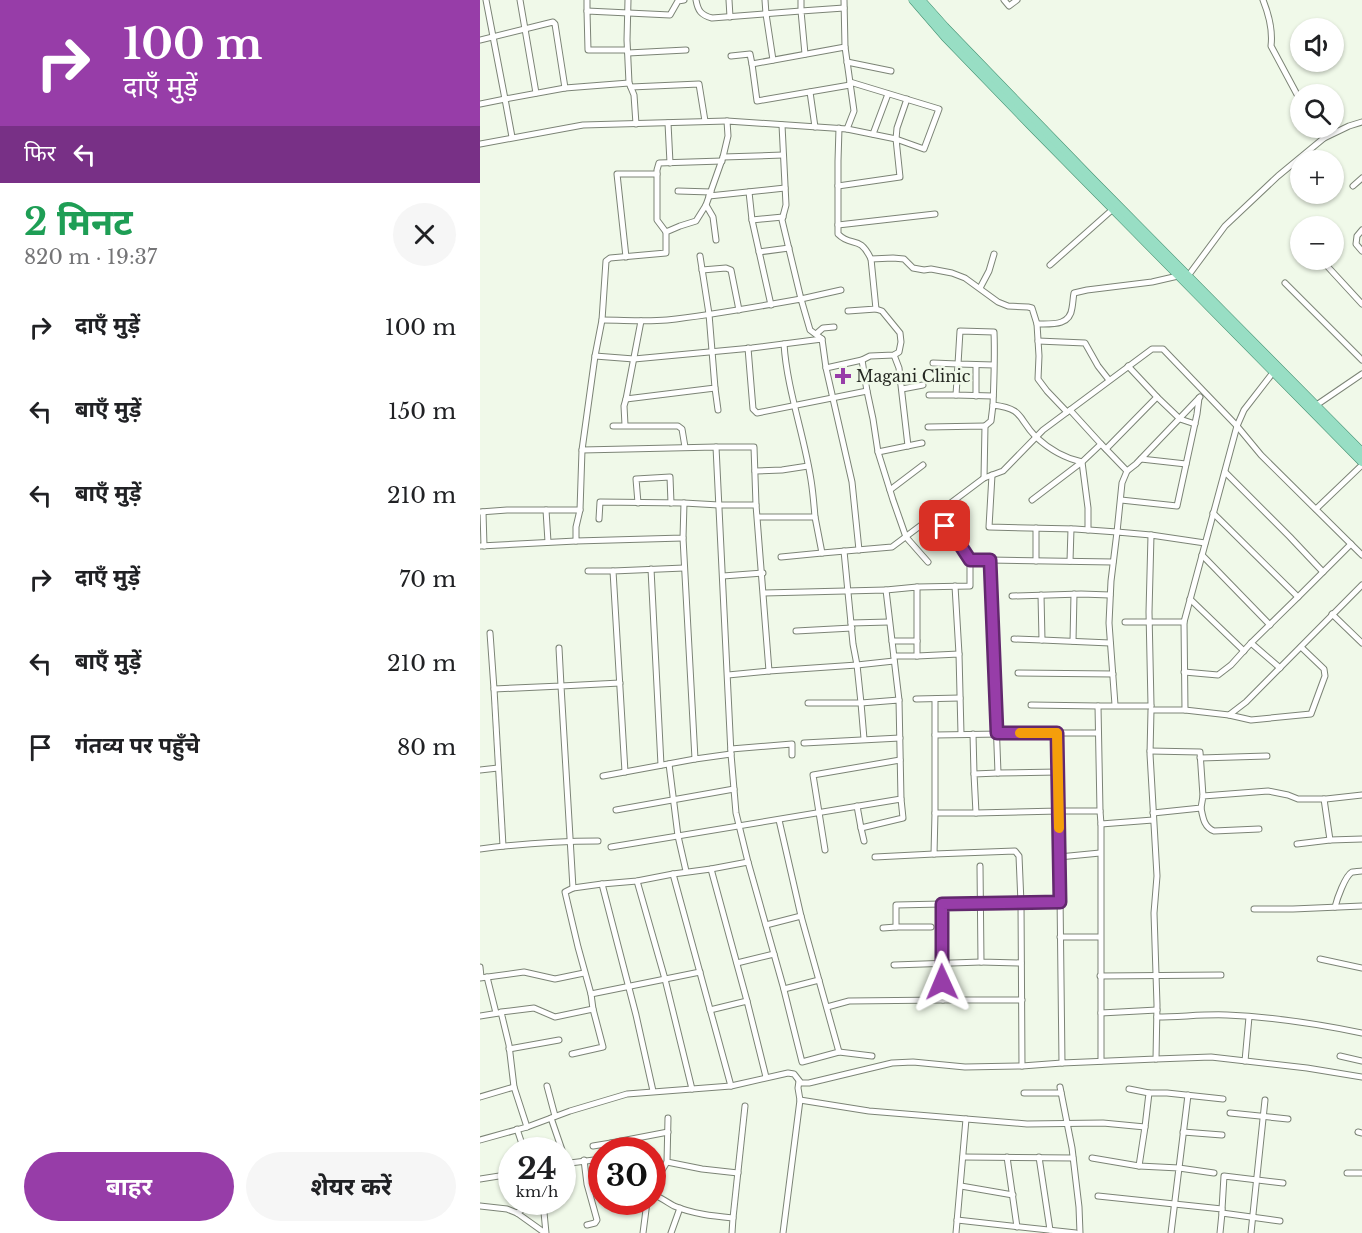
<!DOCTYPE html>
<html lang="hi">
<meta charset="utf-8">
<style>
body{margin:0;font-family:"Libre Baskerville","Noto Sans Devanagari",serif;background:#f6f6f6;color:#202124;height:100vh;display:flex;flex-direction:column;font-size:22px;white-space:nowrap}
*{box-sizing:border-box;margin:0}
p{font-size:20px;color:#757577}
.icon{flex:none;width:33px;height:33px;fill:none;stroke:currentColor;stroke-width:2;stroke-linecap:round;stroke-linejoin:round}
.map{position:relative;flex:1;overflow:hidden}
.sheet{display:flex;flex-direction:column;background:#fff;width:480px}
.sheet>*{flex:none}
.top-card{background:#973da8;color:#fff;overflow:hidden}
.buttons{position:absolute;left:810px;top:18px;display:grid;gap:12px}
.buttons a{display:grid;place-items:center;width:54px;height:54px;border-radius:50%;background:#fff;box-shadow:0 2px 4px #0004;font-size:30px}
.speed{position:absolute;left:18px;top:1137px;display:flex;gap:12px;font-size:30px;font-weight:700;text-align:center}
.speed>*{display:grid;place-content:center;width:78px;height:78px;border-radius:50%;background:#fff;box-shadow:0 2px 4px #0004;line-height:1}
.speed small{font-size:15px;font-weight:400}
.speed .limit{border:9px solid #d22;background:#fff;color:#111}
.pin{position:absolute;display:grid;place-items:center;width:51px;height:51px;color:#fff;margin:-26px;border-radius:12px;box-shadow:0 3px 9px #0006}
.me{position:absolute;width:66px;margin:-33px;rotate:359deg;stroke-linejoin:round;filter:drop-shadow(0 0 4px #0008)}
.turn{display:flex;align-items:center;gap:21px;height:126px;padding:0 24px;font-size:27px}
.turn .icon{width:78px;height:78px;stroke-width:2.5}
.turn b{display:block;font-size:42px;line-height:51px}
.then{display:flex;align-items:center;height:57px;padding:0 24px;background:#0003;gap:12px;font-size:22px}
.round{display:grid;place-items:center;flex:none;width:63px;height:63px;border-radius:32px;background:#f6f6f6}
.headline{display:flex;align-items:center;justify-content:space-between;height:102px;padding:0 24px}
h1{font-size:36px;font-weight:700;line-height:45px;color:#1e9e55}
.cta{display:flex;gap:12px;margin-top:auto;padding:12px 24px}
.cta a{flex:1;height:69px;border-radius:36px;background:#973da8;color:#fff;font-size:24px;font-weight:700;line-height:69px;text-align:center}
.cta a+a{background:#f6f6f6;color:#202124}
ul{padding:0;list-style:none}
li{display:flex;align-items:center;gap:18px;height:84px;padding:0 24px}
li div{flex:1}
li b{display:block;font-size:22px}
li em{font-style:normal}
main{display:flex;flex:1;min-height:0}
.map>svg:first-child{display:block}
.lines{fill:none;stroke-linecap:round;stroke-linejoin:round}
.street-casing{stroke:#7c8476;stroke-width:7}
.primary-casing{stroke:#439071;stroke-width:9}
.street{stroke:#fff;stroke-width:5}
.primary{stroke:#98dec4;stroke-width:8}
.route-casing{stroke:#62286d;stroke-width:15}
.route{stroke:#973da8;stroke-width:10}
.slow{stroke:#f59e0b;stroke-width:10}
.poi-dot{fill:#973da8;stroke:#f0f9e9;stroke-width:2}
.labels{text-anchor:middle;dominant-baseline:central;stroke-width:5;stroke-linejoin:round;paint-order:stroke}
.poi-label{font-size:16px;fill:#252822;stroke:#f0f9e9;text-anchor:start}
</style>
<main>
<section class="sheet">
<div class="top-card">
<div class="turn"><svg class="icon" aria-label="right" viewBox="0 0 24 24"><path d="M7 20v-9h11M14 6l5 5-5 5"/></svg><div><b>100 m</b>दाएँ मुड़ें</div></div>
<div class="then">फिर<svg class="icon" aria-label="left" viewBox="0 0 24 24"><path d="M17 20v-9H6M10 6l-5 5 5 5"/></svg></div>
</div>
<div class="headline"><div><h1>2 मिनट</h1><p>820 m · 19:37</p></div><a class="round"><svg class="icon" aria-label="close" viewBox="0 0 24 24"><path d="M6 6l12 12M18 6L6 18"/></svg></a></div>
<ul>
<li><svg class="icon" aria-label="right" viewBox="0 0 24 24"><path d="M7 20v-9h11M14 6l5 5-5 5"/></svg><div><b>दाएँ मुड़ें</b></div><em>100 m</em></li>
<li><svg class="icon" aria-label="left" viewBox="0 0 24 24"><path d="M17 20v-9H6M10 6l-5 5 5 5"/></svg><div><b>बाएँ मुड़ें</b></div><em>150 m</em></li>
<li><svg class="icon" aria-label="left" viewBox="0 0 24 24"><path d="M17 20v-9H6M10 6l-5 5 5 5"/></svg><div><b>बाएँ मुड़ें</b></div><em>210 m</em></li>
<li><svg class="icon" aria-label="right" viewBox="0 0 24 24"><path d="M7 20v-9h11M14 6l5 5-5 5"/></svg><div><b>दाएँ मुड़ें</b></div><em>70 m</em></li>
<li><svg class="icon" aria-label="left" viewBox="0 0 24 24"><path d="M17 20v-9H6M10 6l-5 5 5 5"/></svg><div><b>बाएँ मुड़ें</b></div><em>210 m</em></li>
<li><svg class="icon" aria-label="arrive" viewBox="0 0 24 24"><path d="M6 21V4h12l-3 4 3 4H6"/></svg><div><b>गंतव्य पर पहुँचे</b></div><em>80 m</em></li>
</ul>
<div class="cta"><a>बाहर</a><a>शेयर करें</a></div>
</section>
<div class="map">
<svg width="882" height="1233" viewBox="0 0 882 1233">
<rect width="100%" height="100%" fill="#f0f9e9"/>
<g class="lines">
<!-- street casing -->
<g class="street-casing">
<g id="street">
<polyline points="40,0 56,93"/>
<polyline points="107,0 107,11"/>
<polyline points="148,0 147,40 149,83 154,95 156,124"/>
<path d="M216,0C218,11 221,15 232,18L321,11V0"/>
<polyline points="249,0 250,17"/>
<polyline points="285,0 286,14 293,60"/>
<polyline points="524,0 529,6 537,0"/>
<path d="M783,0C789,15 793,30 791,46L820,100"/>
<polyline points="0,40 73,22 75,24 85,88"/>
<polyline points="147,50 108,50 107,11 190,15 198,1 204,0"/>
<polyline points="148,53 206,50"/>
<polyline points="325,54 321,11 364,8"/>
<polyline points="251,56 270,54 272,64 365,47"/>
<polyline points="367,62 411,71"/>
<polyline points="272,64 277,101 370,85"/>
<polyline points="151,87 219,84 225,121"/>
<polyline points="330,92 335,127"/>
<polyline points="0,104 25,99 6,0"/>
<polyline points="188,123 190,163"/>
<polyline points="302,125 306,205 302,220 321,299 361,290"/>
<path d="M359,128L358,161V234C372,248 379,234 391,259L413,258L424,259L433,268L444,270L451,269L472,273L485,278L518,302L528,306L548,307L552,308L557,324"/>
<polyline points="838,128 844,138"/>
<polyline points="367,129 416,139 417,128 427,99"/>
<polyline points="393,134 408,94"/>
<polyline points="32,137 25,99 85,88 149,83"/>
<polyline points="0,144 103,125 247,121"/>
<polyline points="243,157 303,155"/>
<polyline points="358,186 420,177 416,139 444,149 459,109 370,82"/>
<polyline points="873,186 882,178"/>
<polyline points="198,191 231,192"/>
<polyline points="269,192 272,220 291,305"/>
<polyline points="229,196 305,188"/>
<polyline points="226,205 233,217 236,240"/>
<polyline points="272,220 303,217"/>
<polyline points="358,225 455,214"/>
<polyline points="882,230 877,236 876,244 882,251"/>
<polyline points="186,232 177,220 177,170 179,163 242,161"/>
<polyline points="279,252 309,248"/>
<polyline points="146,257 137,174 177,174"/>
<polyline points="570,265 633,209"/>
<polyline points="848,267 882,304"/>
<polyline points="222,270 246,268 251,270 259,310"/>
<polyline points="708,276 745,226 798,176 844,138 869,126 882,122"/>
<polyline points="805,283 882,360"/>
<polyline points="500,288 509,271 514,254"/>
<polyline points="368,311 396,309 391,259"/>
<path d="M122,320C144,320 165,322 187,320C232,315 276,307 321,299L330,330L342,339"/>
<polyline points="161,321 146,399 235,388 229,314 220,256"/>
<polyline points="336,334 343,328 354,327"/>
<polyline points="558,341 605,343 618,366 629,380"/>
<path d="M304,344C307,390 324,434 331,480C333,492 334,505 335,517"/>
<polyline points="268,348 273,409 277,413 387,391 393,419 398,452"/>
<polyline points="414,355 419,368 428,446"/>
<polyline points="115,356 154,359 272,348 342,339 346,368 372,482 379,550"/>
<polyline points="382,360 387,391"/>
<polyline points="453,363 478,364 476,395 513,396"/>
<polyline points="346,368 382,360 390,356 414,355 419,352 421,342 420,333 402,311 396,309"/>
<polyline points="235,388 238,410"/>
<polyline points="422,389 443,385"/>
<polyline points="449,395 476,395"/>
<polyline points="496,396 496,365"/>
<polyline points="677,397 700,419 715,424"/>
<path d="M513,405C514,381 515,356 514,332L480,331L478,364L514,365"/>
<polyline points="835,406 882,374"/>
<path d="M587,412L567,391L558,379L559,356L557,324C572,324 590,326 592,308C593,303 593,298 594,293L607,290L672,282L698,276"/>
<polyline points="145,425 144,406 146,399"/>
<polyline points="133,426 198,426 202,429 205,447"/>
<path d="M505,426L511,421L513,405C545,409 537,418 556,437C570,450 584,458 602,462L608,508V530"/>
<polyline points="757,426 781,455 882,555"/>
<polyline points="448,427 505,426 504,478"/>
<polyline points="442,443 398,452 413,500 426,537 448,562"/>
<polyline points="236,447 274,447 276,505"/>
<polyline points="626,449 677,397 648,366"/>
<polyline points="102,450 100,510 96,527 96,541 203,538 204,503 239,505 276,505 289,671 377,665 381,703 419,700 421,799 131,847"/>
<polyline points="661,459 706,464"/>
<polyline points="275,471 302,470 328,466"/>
<polyline points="647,471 656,464 720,397"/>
<polyline points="745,472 810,537 843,572 871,544"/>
<polyline points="512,475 509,527 595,529 637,532 642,483 647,471 621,444"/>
<polyline points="410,490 443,465"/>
<polyline points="552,500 602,462 621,444 590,410"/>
<polyline points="641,500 697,506 717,414 719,398"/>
<polyline points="158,503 156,479 190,477 191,503"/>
<polyline points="836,509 882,465"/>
<polyline points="66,510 68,542"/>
<polyline points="0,512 27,510 100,510"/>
<polyline points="3,512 4,546"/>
<polyline points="733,513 818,597 843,572"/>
<polyline points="278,517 335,517 342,553 412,547 504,478 523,471 563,430 672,349 683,349 757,426 764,410 795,370"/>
<polyline points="119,519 120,502 204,503"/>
<polyline points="556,528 556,561"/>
<polyline points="203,538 215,759 251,754"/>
<polyline points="0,546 96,541"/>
<polyline points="364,551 373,644 377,665 414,661"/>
<polyline points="722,555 790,625"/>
<polyline points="301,557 342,553"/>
<polyline points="490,560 510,560 518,773 578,772"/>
<polyline points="510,560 633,562"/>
<polyline points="590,561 591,529"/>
<polyline points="171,569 181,765"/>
<polyline points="108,571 133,571"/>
<polyline points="243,576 283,573"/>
<polyline points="475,586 479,654"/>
<polyline points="437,587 490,586 490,560 475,537 454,516"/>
<polyline points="406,590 437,587 437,656 414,656"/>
<polyline points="284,593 406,590 419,700"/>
<polyline points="532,596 601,594 630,595"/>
<polyline points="710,599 764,651"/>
<polyline points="852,614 882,643"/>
<polyline points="645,622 704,622"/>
<polyline points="371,623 409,622"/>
<polyline points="316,631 372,628"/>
<polyline points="10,633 14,689 81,686 79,648"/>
<polyline points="534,639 562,640 561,595"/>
<polyline points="562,640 630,643"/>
<polyline points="412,641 437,641"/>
<polyline points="593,641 594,594"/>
<polyline points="437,656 479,654 481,734"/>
<polyline points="800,668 771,643 818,597"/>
<polyline points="704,672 738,675 751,665 771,643"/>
<polyline points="538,673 633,674"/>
<polyline points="248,675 289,671"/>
<polyline points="14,689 23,846"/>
<polyline points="436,699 480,698"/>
<polyline points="328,703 381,703 384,739"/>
<polyline points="551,705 618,706"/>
<polyline points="635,705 629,623 631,581 637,532 671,535"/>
<polyline points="671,705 669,612 671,535 725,543"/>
<polyline points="705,710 749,715 766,702 882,585"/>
<polyline points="749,715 771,720 831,714 845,676 844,669 821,647"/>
<polyline points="577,733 618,733"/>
<polyline points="493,734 494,774"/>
<polyline points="455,735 577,733 579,811 496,813 494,774 518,773"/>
<polyline points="324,743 420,738"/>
<polyline points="251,749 312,744 312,755"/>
<polyline points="670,751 720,752 723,796"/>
<polyline points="720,758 787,756"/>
<polyline points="189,764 198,836 206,871"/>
<polyline points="0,770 18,768"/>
<polyline points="145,772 133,571 204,568"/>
<polyline points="123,776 215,759"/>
<polyline points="844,799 850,840 882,839"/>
<polyline points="377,806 381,828 423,818 421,799"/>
<path d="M721,808C723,818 724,827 734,831L779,829"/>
<polyline points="136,810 254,789"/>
<polyline points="620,811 618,706 671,706"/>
<polyline points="455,813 455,699"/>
<polyline points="496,813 455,813 454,854 535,851 539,856 541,903 580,902"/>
<polyline points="673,813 721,808 723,796 788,791 808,795 818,799 846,799 882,795"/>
<polyline points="299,820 321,916"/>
<polyline points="673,820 621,824 620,811 579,811 582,1063 676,1059 677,1005 674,913 677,876 670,754 671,710 705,710 704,622 757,426"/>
<polyline points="621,824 621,1061"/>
<polyline points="381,828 384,841"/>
<polyline points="817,844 850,840"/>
<path d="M0,849C39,844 78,841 118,841"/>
<polyline points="345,850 333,775 420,760"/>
<polyline points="395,857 454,854"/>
<polyline points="579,857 620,853"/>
<polyline points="268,862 303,986 322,1062 359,1052 392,1056"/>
<polyline points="500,866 501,962 541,963"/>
<polyline points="231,869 267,1001"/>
<polyline points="157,881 185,979 212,1089"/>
<polyline points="122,884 93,888 85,892 98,947 111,994 220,972"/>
<polyline points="93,888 81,686 140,683"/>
<path d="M855,907C857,899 865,876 872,872C873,872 881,871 882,871"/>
<polyline points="774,909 813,909 882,906"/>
<polyline points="286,925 321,916 359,1052"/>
<polyline points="451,927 416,927 416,905 462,904"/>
<polyline points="403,928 416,927"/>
<polyline points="580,937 620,937"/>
<polyline points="840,959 882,968"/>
<polyline points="257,963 294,954"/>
<polyline points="414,965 501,962"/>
<polyline points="0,967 1,977"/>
<polyline points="620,976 741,975"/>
<polyline points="7,977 16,1013"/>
<polyline points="0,978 44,972 75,979 104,973"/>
<polyline points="304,989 339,980"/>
<polyline points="463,1000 542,1000"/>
<polyline points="347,1007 369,1001 463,1000 462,904 541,903 542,1066"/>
<polyline points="230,1010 267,1001 286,1077"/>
<polyline points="621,1013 677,1010"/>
<polyline points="0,1016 19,1013"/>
<path d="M677,1017C700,1017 724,1014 747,1015C793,1017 838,1024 882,1033"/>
<polyline points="29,1049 79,1040"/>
<polyline points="92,1054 123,1047 113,1009"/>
<polyline points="860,1056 882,1061"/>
<polyline points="676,1059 731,1057 827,1068 882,1077"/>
<polyline points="765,1061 769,1017"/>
<polyline points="67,1086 75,1116"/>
<polyline points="251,1086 193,874 231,869 268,862 256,813 251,754 236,447 102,450 115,356 122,320 126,261 130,258 186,253 186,232 200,226 216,221 226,205 243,157 248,136 247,121 367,129 374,111 365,47 364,0"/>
<polyline points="580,1087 592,1148 599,1207 600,1233"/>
<polyline points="649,1089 669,1093 665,1127"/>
<polyline points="173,1091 156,1015 122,884 157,881 193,874"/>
<polyline points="544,1093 581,1093"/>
<polyline points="669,1093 687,1093 743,1099"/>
<polyline points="708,1095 699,1168 734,1173"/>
<polyline points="0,1097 34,1087"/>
<polyline points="320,1100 389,1111 547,1124 623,1123 665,1127 659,1166"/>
<polyline points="750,1113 808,1119"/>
<polyline points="71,1118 82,1150 80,1150"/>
<polyline points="188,1118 187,1162 222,1169 258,1173"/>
<polyline points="47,1127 34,1087 29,1045 21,1012 54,1008 75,1017 113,1009 111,994"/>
<polyline points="37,1129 44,1150"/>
<polyline points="703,1132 742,1135"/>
<polyline points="878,1132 882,1133"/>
<polyline points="0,1140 47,1127 90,1111 147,1094 251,1086 308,1073 314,1074 321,1083 329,1083 412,1063 433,1062 485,1067 542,1066 582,1063"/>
<polyline points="113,1146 131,1143"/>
<polyline points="132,1150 131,1143 188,1132"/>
<polyline points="483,1157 593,1158"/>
<polyline points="527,1157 537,1227"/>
<polyline points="559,1157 570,1230"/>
<polyline points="612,1158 659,1166 699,1168 691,1233"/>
<polyline points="104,1160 107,1184 117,1220 115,1223 107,1225"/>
<polyline points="82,1164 122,1159"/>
<polyline points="867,1173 882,1173"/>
<polyline points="0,1179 32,1174"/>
<polyline points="481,1186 533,1195"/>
<polyline points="172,1189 181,1172 187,1162"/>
<path d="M172,1194C180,1197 187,1202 194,1206C213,1214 233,1216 253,1218L252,1233"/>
<polyline points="618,1196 742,1209 742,1213"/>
<polyline points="63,1202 66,1233"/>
<polyline points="0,1206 27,1209 37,1213 65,1233"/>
<polyline points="742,1209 744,1176 803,1183"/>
<polyline points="37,1213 53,1202"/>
<polyline points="253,1218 265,1106"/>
<polyline points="477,1220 596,1233"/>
<polyline points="163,1233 167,1202"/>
<polyline points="191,1233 200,1208"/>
<polyline points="303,1233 320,1100 318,1088 319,1081"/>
<polyline points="476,1233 486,1119"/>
<polyline points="740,1233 742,1213 800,1221"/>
<polyline points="771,1233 785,1100"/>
</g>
</g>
<!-- primary casing -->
<g class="primary-casing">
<g id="primary">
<polyline points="433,0 465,37 552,127 882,462"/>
<polyline points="441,0 465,27 614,181 882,452"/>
</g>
</g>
<!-- street -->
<use href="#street" class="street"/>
<!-- primary -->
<use href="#primary" class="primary"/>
</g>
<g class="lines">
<!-- route casing -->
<g class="route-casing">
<polyline id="route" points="462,982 462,904 580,902 577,733 517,733 510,560 490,560 475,537 465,526"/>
</g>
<!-- route -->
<use href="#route" class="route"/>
<!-- slow -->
<polyline class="slow" points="540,733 577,733 579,828"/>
</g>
<!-- markers -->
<path class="poi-dot" d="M360 367h6v6h6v6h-6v6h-6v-6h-6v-6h6z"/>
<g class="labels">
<!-- poi labels -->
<g class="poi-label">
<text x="376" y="376">Magani Clinic</text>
</g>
</g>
</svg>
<div class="buttons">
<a><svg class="icon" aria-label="sound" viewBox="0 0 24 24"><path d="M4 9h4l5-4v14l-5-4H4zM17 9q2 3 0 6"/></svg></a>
<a><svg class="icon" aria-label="search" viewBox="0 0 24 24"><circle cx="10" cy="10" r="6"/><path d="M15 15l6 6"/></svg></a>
<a>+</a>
<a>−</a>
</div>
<div class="speed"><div>24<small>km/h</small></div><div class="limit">30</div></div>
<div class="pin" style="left:465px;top:526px;background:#d93025"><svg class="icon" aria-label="arrive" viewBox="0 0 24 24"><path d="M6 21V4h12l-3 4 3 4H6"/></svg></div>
<svg class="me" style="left:462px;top:982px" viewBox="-20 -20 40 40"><path d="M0-17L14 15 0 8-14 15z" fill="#973da8" stroke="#fff" stroke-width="4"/></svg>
</div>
</main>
